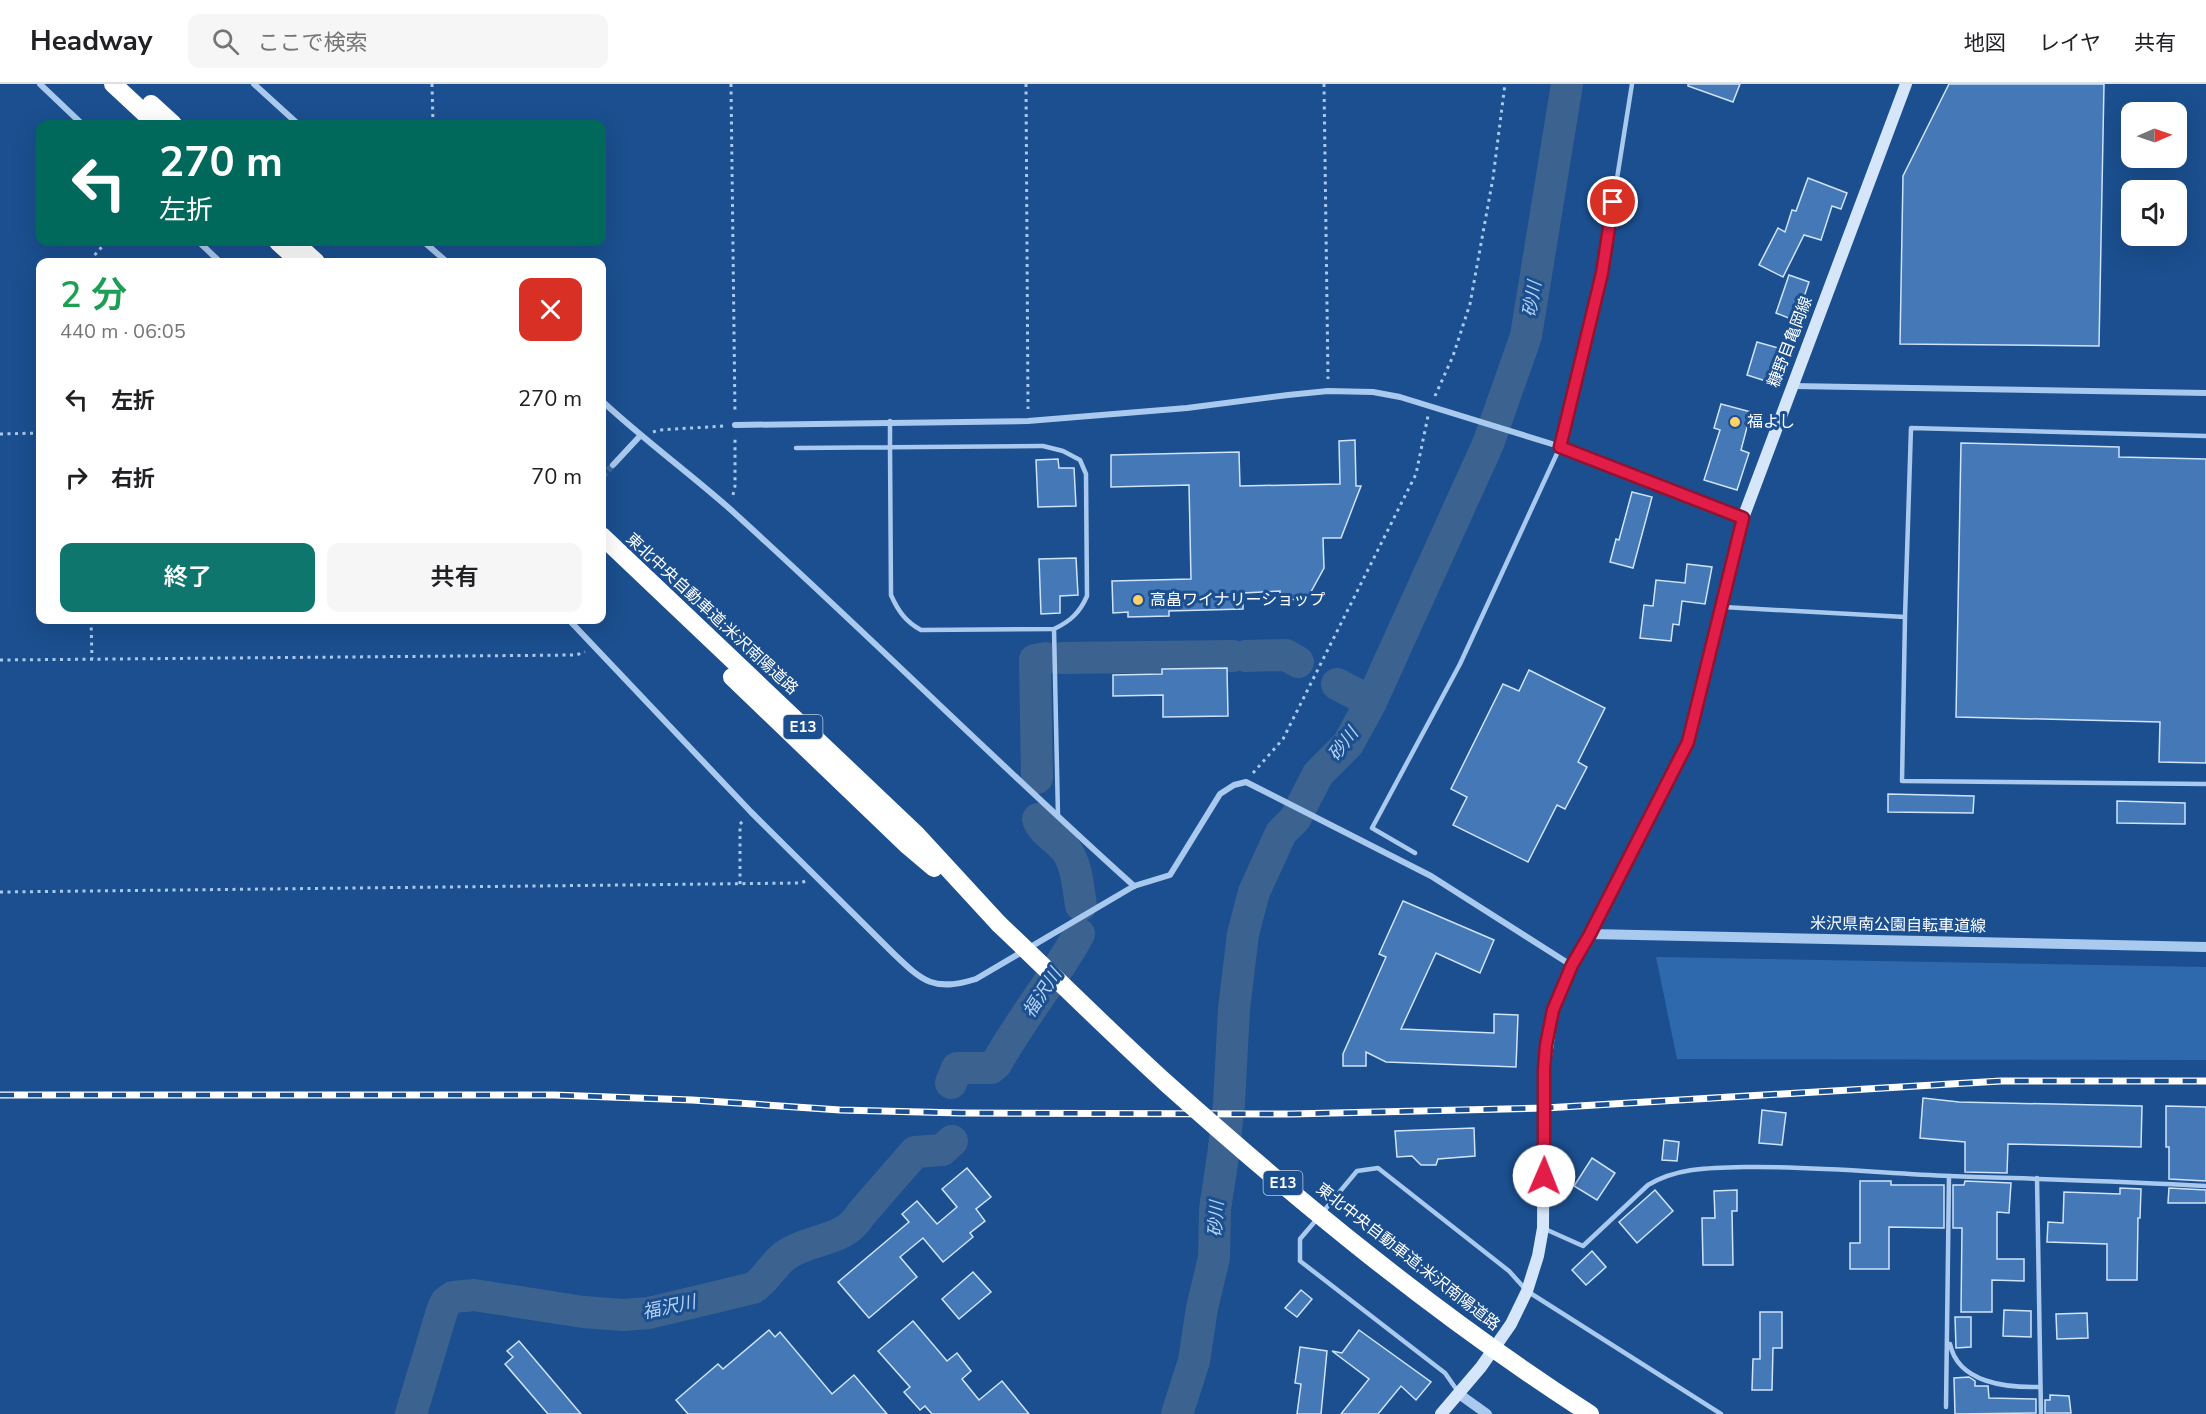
<!DOCTYPE html>
<html lang="ja">
<meta charset="utf-8">
<style>
body{margin:0;font-family:"Nunito Sans","Noto Sans JP",sans-serif;background:#f6f6f6;color:#202124;height:100vh;display:flex;flex-direction:column;font-size:22px;white-space:nowrap}
*{box-sizing:border-box;margin:0}
p{font-size:20px;color:#757577}
.icon{flex:none;width:33px;height:33px;fill:none;stroke:currentColor;stroke-width:2;stroke-linecap:round;stroke-linejoin:round}
.map{position:relative;flex:1;overflow:hidden}
.drawer{position:absolute;left:36px;top:174px;width:570px;height:366px;display:flex;flex-direction:column;background:#fff;border-radius:12px;box-shadow:0 6px 24px #0002}
.drawer>*{flex:none}
.guide{position:absolute;left:36px;top:36px;width:570px;height:126px;border-radius:12px;box-shadow:0 6px 24px #0002;background:#00695c;color:#fff;overflow:hidden}
.needle{width:39px;rotate:88deg}
.controls{position:absolute;left:2121px;top:18px;display:grid;gap:12px}
.controls a{display:grid;place-items:center;width:66px;height:66px;border-radius:12px;background:#fff;box-shadow:0 6px 24px #0002;font-size:30px}
.pin{position:absolute;display:grid;place-items:center;width:51px;height:51px;color:#fff;margin:-26px;border:3px solid #fff;border-radius:50%;box-shadow:0 2px 6px #0007}
.me{position:absolute;width:66px;margin:-33px;rotate:1deg;stroke-linejoin:round;filter:drop-shadow(0 0 4px #0008)}
.turn{display:flex;align-items:center;gap:21px;height:126px;padding:0 24px;font-size:27px}
.turn .icon{width:78px;height:78px;stroke-width:2.5}
.turn b{display:block;font-size:42px;line-height:51px}
.round{display:grid;place-items:center;flex:none;width:63px;height:63px;border-radius:12px;background:#f6f6f6}
.head{display:flex;align-items:center;justify-content:space-between;height:102px;padding:0 24px}
h1{font-size:36px;font-weight:600;line-height:45px;color:#1e9e55}
.button{display:flex;gap:12px;margin-top:auto;padding:12px 24px}
.button a{flex:1;height:69px;border-radius:12px;background:#0f766e;color:#fff;font-size:24px;font-weight:600;line-height:69px;text-align:center}
.button a+a{background:#f6f6f6;color:#202124}
ul{padding:0;list-style:none}
li{display:flex;align-items:center;gap:18px;height:78px;padding:0 24px}
li div{flex:1}
li b{display:block;font-size:22px}
li em{font-style:normal}
header{display:flex;align-items:center;gap:36px;box-sizing:border-box;height:84px;padding:0 30px;background:#fff;border-bottom:2px solid #e0e0e0}
header strong{font-size:28px}
nav{display:flex;gap:33px;margin-inline-start:auto;font-size:21px}
.search{width:420px;height:54px;background:#f6f6f6;display:flex;align-items:center;gap:15px;box-sizing:border-box;padding:0 21px;border-radius:12px;color:#757577;font-size:22px}
.map>svg:first-child{display:block}
.green{fill:#2e69ad}
.lines{fill:none;stroke-linecap:round;stroke-linejoin:round}
.river{stroke:#3c6290;stroke-width:32}
.building{fill:#4478b7;stroke:#cfe3fa;stroke-width:1.5}
.minor-tunnel{stroke:#3d69a0;stroke-width:6;stroke-dasharray:6 3;stroke-linecap:butt}
.path{stroke:#a9c9ee;stroke-width:3;stroke-dasharray:3 4.5;stroke-linecap:butt}
.service{stroke:#a9c9ee;stroke-width:4.5}
.minor{stroke:#a9c9ee;stroke-width:6}
.tertiary{stroke:#a9c9ee;stroke-width:10}
.secondary{stroke:#d6e6fa;stroke-width:12}
.motorway{stroke:#fff;stroke-width:18}
.rail-casing{stroke:#fff;stroke-width:7}
.rail{stroke:#1b4f8f;stroke-width:4.5;stroke-dasharray:14;stroke-linecap:butt}
.motorway-bridge{stroke:#fff;stroke-width:18}
.route-casing{stroke:#92132f;stroke-width:15}
.route{stroke:#e11d48;stroke-width:10}
.poi-dot{fill:#ffd166;stroke:#1b4f8f;stroke-width:2}
.labels{text-anchor:middle;dominant-baseline:central;stroke-width:6;stroke-linejoin:round;paint-order:stroke}
.shield{fill:#1b4f8f;stroke:#bbcadd;stroke-width:1.5}
.shield-label{font-size:15px;font-weight:bold;fill:#fff}
.street-label{font-size:16px;fill:#fff;stroke:#1b4f8f}
.poi-label{font-size:16px;fill:#fff;stroke:#1b4f8f;text-anchor:start}
.water-label{font-size:18px;font-style:italic;fill:#b5d3f5;stroke:#1b4f8f}
</style>
<header>
<strong>Headway</strong>
<div class="search"><svg class="icon" aria-label="search" viewBox="0 0 24 24"><circle cx="10" cy="10" r="6"/><path d="M15 15l6 6"/></svg>ここで検索</div>
<nav><a>地図</a><a>レイヤ</a><a>共有</a></nav>
</header>
<div class="map">
<svg width="2206" height="1330" viewBox="0 0 2206 1330">
<rect width="100%" height="100%" fill="#1b4f8f"/>
<!-- green -->
<polygon class="green" points="1656,873 2206,883 2206,976 1677,975"/>
<g class="lines">
<!-- river -->
<g class="river">
<polyline points="1246,572 1286,571 1298,578"/>
<polyline points="1062,574 1233,572"/>
<polyline points="1337,600 1371,618"/>
<polyline points="1037,694 1035,576 1046,574"/>
<path d="M1038,735C1043,749 1058,755 1066,766C1077,781 1078,803 1081,821"/>
<path d="M951,999L957,984H991L996,980C1021,935 1054,895 1079,850"/>
<path d="M411,1330L442,1227L446,1218L453,1213L474,1211L583,1228L623,1231L649,1229L753,1204C766,1196 773,1180 786,1171C812,1153 844,1159 861,1130L915,1068L942,1066L952,1057"/>
<polyline points="1177,1330 1194,1277 1202,1224 1214,1174 1215,1125 1223,1072 1229,1020 1234,925 1243,850 1254,808 1281,749 1295,735 1318,690 1348,660 1371,618 1488,360 1526,252 1567,0"/>
</g>
</g>
<!-- building -->
<g class="building">
<polygon points="1688,0 1740,0 1733,18 1688,2"/>
<polygon points="1949,0 2104,0 2099,262 1900,260 1903,92"/>
<polygon points="1808,94 1847,109 1841,125 1832,122 1821,156 1804,151 1783,193 1759,181 1778,144 1785,148 1792,126 1796,127"/>
<polygon points="1789,191 1809,198 1796,237 1776,229"/>
<polygon points="1757,258 1782,265 1772,299 1747,291"/>
<polygon points="1721,320 1751,328 1741,366 1749,369 1737,406 1704,396 1720,346 1714,344"/>
<polygon points="1355,356 1356,402 1361,402 1341,454 1323,454 1324,484 1307,515 1280,516 1280,507 1243,509 1243,525 1169,527 1169,532 1128,533 1128,528 1113,529 1112,497 1191,495 1189,401 1111,403 1111,371 1239,368 1240,402 1340,400 1339,357"/>
<polygon points="1961,359 2119,363 2119,373 2206,375 2206,679 2159,678 2160,638 1956,633"/>
<polygon points="1058,375 1059,384 1074,384 1076,422 1038,423 1036,376"/>
<polygon points="1632,408 1652,413 1633,484 1610,478 1616,455 1619,456"/>
<polygon points="1076,474 1078,511 1060,512 1060,529 1041,530 1039,475"/>
<polygon points="1687,480 1712,483 1705,520 1682,517 1679,541 1673,540 1671,557 1640,554 1644,521 1653,522 1656,496 1685,499"/>
<polygon points="1227,584 1228,632 1163,633 1163,611 1113,612 1113,591 1162,590 1162,585"/>
<polygon points="1529,586 1605,624 1578,678 1587,683 1565,725 1557,721 1528,778 1453,741 1467,713 1451,705 1503,600 1519,607"/>
<polygon points="1888,710 1974,712 1973,729 1888,728"/>
<polygon points="2117,717 2185,719 2185,740 2117,739"/>
<polygon points="1403,817 1494,856 1480,889 1436,869 1401,945 1494,949 1494,930 1518,931 1516,983 1386,978 1366,968 1366,982 1343,982 1343,970 1386,873 1379,870"/>
<polygon points="1923,1014 1959,1018 2142,1022 2141,1063 2008,1060 2007,1089 1965,1088 1965,1058 1920,1054"/>
<polygon points="2166,1022 2206,1023 2206,1097 2169,1095 2169,1063 2166,1063"/>
<polygon points="1762,1026 1786,1029 1782,1061 1759,1059"/>
<polygon points="1474,1044 1475,1072 1438,1075 1436,1081 1421,1081 1412,1072 1397,1073 1395,1047"/>
<polygon points="1664,1056 1679,1058 1677,1077 1662,1076"/>
<polygon points="1592,1074 1615,1089 1597,1116 1574,1102"/>
<polygon points="967,1084 991,1113 976,1125 985,1137 970,1149 973,1153 943,1178 923,1154 900,1173 917,1193 869,1234 838,1198 909,1138 902,1130 917,1117 937,1140 957,1123 942,1105"/>
<polygon points="1860,1097 1891,1097 1891,1101 1944,1101 1944,1144 1889,1143 1889,1185 1850,1185 1850,1159 1860,1159"/>
<polygon points="1965,1097 2011,1099 2009,1129 1997,1128 1997,1175 2024,1175 2024,1197 1992,1196 1992,1228 1961,1228 1962,1144 1953,1144 1953,1101 1964,1101"/>
<polygon points="2120,1104 2141,1105 2140,1134 2138,1134 2137,1196 2107,1196 2107,1160 2047,1158 2048,1138 2063,1139 2064,1108 2120,1110"/>
<polygon points="2169,1104 2206,1106 2206,1119 2168,1119"/>
<polygon points="1655,1106 1673,1127 1637,1159 1619,1138"/>
<polygon points="1737,1106 1737,1127 1732,1127 1733,1181 1703,1181 1702,1134 1715,1134 1714,1107"/>
<polygon points="1592,1167 1606,1183 1586,1201 1572,1186"/>
<polygon points="973,1188 991,1208 959,1235 942,1215"/>
<polygon points="1301,1206 1312,1215 1297,1233 1285,1224"/>
<polygon points="2004,1226 2031,1227 2031,1253 2003,1252"/>
<polygon points="1760,1228 1782,1228 1782,1264 1773,1264 1772,1306 1752,1306 1753,1275 1760,1275"/>
<polygon points="2087,1229 2088,1254 2057,1255 2056,1230"/>
<polygon points="1955,1233 1971,1233 1971,1263 1956,1264"/>
<polygon points="913,1237 947,1277 957,1269 971,1287 962,1295 979,1316 1002,1297 1029,1330 932,1330 925,1322 920,1326 904,1308 910,1303 878,1267"/>
<polygon points="769,1246 775,1253 780,1248 832,1310 854,1291 887,1330 688,1330 676,1316 718,1280 723,1285"/>
<polygon points="1359,1246 1431,1298 1416,1316 1401,1302 1378,1330 1341,1330 1369,1295 1332,1267 1342,1269"/>
<polygon points="519,1257 581,1330 548,1330 505,1280 513,1273 507,1267"/>
<polygon points="1300,1263 1327,1267 1321,1330 1297,1330 1301,1300 1295,1299"/>
<polygon points="1969,1293 1975,1297 1975,1302 1988,1302 1989,1314 2036,1315 2036,1329 1955,1330 1954,1294"/>
<polygon points="2050,1311 2069,1312 2071,1329 2045,1329 2045,1316 2050,1316"/>
</g>
<g class="lines">
<!-- minor-tunnel -->
<polyline class="minor-tunnel" points="602,393 613,381"/>
<!-- path -->
<g class="path">
<polyline points="432,0 433,40"/>
<polyline points="731,0 735,330"/>
<polyline points="1026,0 1028,325"/>
<polyline points="1324,0 1328,295"/>
<polyline points="93,178 93,173 106,158"/>
<polyline points="1435,312 1453,272 1470,220 1493,94 1505,0"/>
<polyline points="653,348 659,346 724,342"/>
<polyline points="0,350 40,349"/>
<polyline points="733,411 735,402 735,352"/>
<polyline points="91,536 92,575"/>
<polyline points="0,576 576,571 585,568"/>
<polyline points="1253,689 1283,655 1416,390 1428,332"/>
<polyline points="740,800 740,740 743,737"/>
<polyline points="0,808 800,799 806,797"/>
</g>
<!-- service -->
<g class="service">
<polyline points="1552,360 1743,434"/>
<path d="M796,364C879,363 961,363 1043,362L1063,367L1080,376L1086,390L1087,512C1080,528 1071,537 1054,545L921,546C906,538 898,527 891,511L890,363V337"/>
<polyline points="1723,523 1905,533 1911,344 2206,352"/>
<polyline points="1905,533 1902,697 2206,700"/>
<polyline points="1054,545 1058,732"/>
<polyline points="1415,769 1372,744 1460,580 1560,363 1602,189 1632,0"/>
<polyline points="2037,1094 2041,1330"/>
<polyline points="1322,1129 1357,1087 1378,1084 1509,1187 1527,1207 1721,1330"/>
<polyline points="1317,1135 1300,1155 1300,1177 1445,1289 1459,1309"/>
<path d="M1545,1145L1583,1162L1648,1101C1678,1083 1711,1084 1745,1083C1814,1082 1882,1089 1950,1092C2036,1095 2121,1097 2206,1102"/>
<path d="M1950,1260C1958,1299 2007,1304 2040,1303"/>
<polyline points="1946,1323 1949,1092"/>
</g>
<!-- minor -->
<g class="minor">
<polyline points="40,0 82,40"/>
<polyline points="254,0 298,40"/>
<polyline points="199,158 220,178"/>
<polyline points="424,158 447,178"/>
<polyline points="1792,302 2206,309"/>
<path d="M602,317C643,355 688,388 730,425C867,549 997,679 1134,802"/>
<polyline points="735,341 1028,337 1187,324 1288,311 1328,307 1373,308 1400,313 1552,360"/>
<polyline points="613,381 640,352"/>
<path d="M569,536L751,728L893,869C923,898 934,908 976,895L1134,802L1170,791L1220,710L1234,701L1246,698L1431,792L1571,881"/>
</g>
<!-- tertiary -->
<g class="tertiary">
<polyline points="1590,850 2206,863"/>
<polyline points="1459,1310 1487,1330"/>
</g>
<!-- secondary -->
<polyline class="secondary" points="1441,1330 1481,1283 1511,1240 1527,1207 1538,1172 1543,1144 1544,985 1553,926 1571,881 1590,850 1688,658 1743,434 1906,0"/>
<!-- motorway -->
<g class="motorway">
<polyline points="113,0 156,40"/>
<polyline points="151,20 173,40"/>
<polyline points="278,158 300,178"/>
<polyline points="295,159 316,178"/>
<polyline points="602,452 917,751 999,840"/>
<polyline points="732,593 908,762 934,784"/>
</g>
<!-- rail casing -->
<g class="rail-casing">
<polyline id="rail" points="0,1011 554,1011 692,1016 840,1026 961,1029 1291,1030 1545,1024 2001,997 2206,997"/>
</g>
<!-- rail -->
<use href="#rail" class="rail"/>
<!-- motorway-bridge -->
<path class="motorway-bridge" d="M999,840C1055,893 1109,947 1166,999C1299,1118 1440,1234 1590,1330"/>
</g>
<g class="lines">
<!-- route casing -->
<g class="route-casing">
<polyline id="route" points="1544,1092 1544,985 1546,961 1553,926 1572,881 1590,850 1688,658 1743,434 1560,363 1602,189 1613,118"/>
</g>
<!-- route -->
<use href="#route" class="route"/>
</g>
<!-- markers -->
<g class="poi-dot">
<circle cx="1735" cy="338" r="6"/>
<circle cx="1138" cy="516" r="6"/>
</g>
<g class="labels">
<!-- shield labels -->
<g class="shield">
<rect x="783.5" y="631" width="39" height="24" rx="4.5"/>
<rect x="1263.5" y="1087" width="39" height="24" rx="4.5"/>
</g>
<g class="shield-label">
<text x="803" y="643">E13</text>
<text x="1283" y="1099">E13</text>
</g>
<!-- street labels -->
<g class="street-label">
<text transform="translate(1790 258) rotate(-69)">糠野目亀岡線</text>
<text transform="translate(712 530) rotate(43)">東北中央自動車道;米沢南陽道路</text>
<text transform="translate(1898 841) rotate(1)">米沢県南公園自転車道線</text>
<text transform="translate(1408 1173) rotate(38)">東北中央自動車道;米沢南陽道路</text>
</g>
<!-- poi labels -->
<g class="poi-label">
<text x="1747" y="338">福よし</text>
<text x="1150" y="516">高畠ワイナリーショップ</text>
</g>
<!-- water labels -->
<g class="water-label">
<text transform="translate(1532 215) rotate(-81)">砂川</text>
<text transform="translate(1343 660) rotate(-52)">砂川</text>
<text transform="translate(1042 909) rotate(-57)">福沢川</text>
<text transform="translate(1216 1135) rotate(-87)">砂川</text>
<text transform="translate(669 1223) rotate(-12)">福沢川</text>
</g>
</g>
</svg>
<div class="controls">
<a><svg class="needle" viewBox="-14 -14 28 28"><path d="M0-13l5 13h-10z" fill="#e53935"/><path d="M0 13l5-13h-10z" fill="#757577"/></svg></a>
<a><svg class="icon" aria-label="sound" viewBox="0 0 24 24"><path d="M4 9h4l5-4v14l-5-4H4zM17 9q2 3 0 6"/></svg></a>
</div>
<div class="pin" style="left:1613px;top:118px;background:#d93025"><svg class="icon" aria-label="arrive" viewBox="0 0 24 24"><path d="M6 21V4h12l-3 4 3 4H6"/></svg></div>
<svg class="me" style="left:1544px;top:1092px" viewBox="-20 -20 40 40"><circle r="19" fill="#fff"/><path d="M0-13L10 11 0 6-10 11z" fill="#e11d48"/></svg>
<div class="guide">
<div class="turn"><svg class="icon" aria-label="left" viewBox="0 0 24 24"><path d="M17 20v-9H6M10 6l-5 5 5 5"/></svg><div><b>270 m</b>左折</div></div>
</div>
<section class="drawer">
<div class="head"><div><h1>2 分</h1><p>440 m · 06:05</p></div><a class="round" style="background:#d93025;color:#fff"><svg class="icon" aria-label="close" viewBox="0 0 24 24"><path d="M6 6l12 12M18 6L6 18"/></svg></a></div>
<ul>
<li><svg class="icon" aria-label="left" viewBox="0 0 24 24"><path d="M17 20v-9H6M10 6l-5 5 5 5"/></svg><div><b>左折</b></div><em>270 m</em></li>
<li><svg class="icon" aria-label="right" viewBox="0 0 24 24"><path d="M7 20v-9h11M14 6l5 5-5 5"/></svg><div><b>右折</b></div><em>70 m</em></li>
</ul>
<div class="button"><a>終了</a><a>共有</a></div>
</section>
</div>
